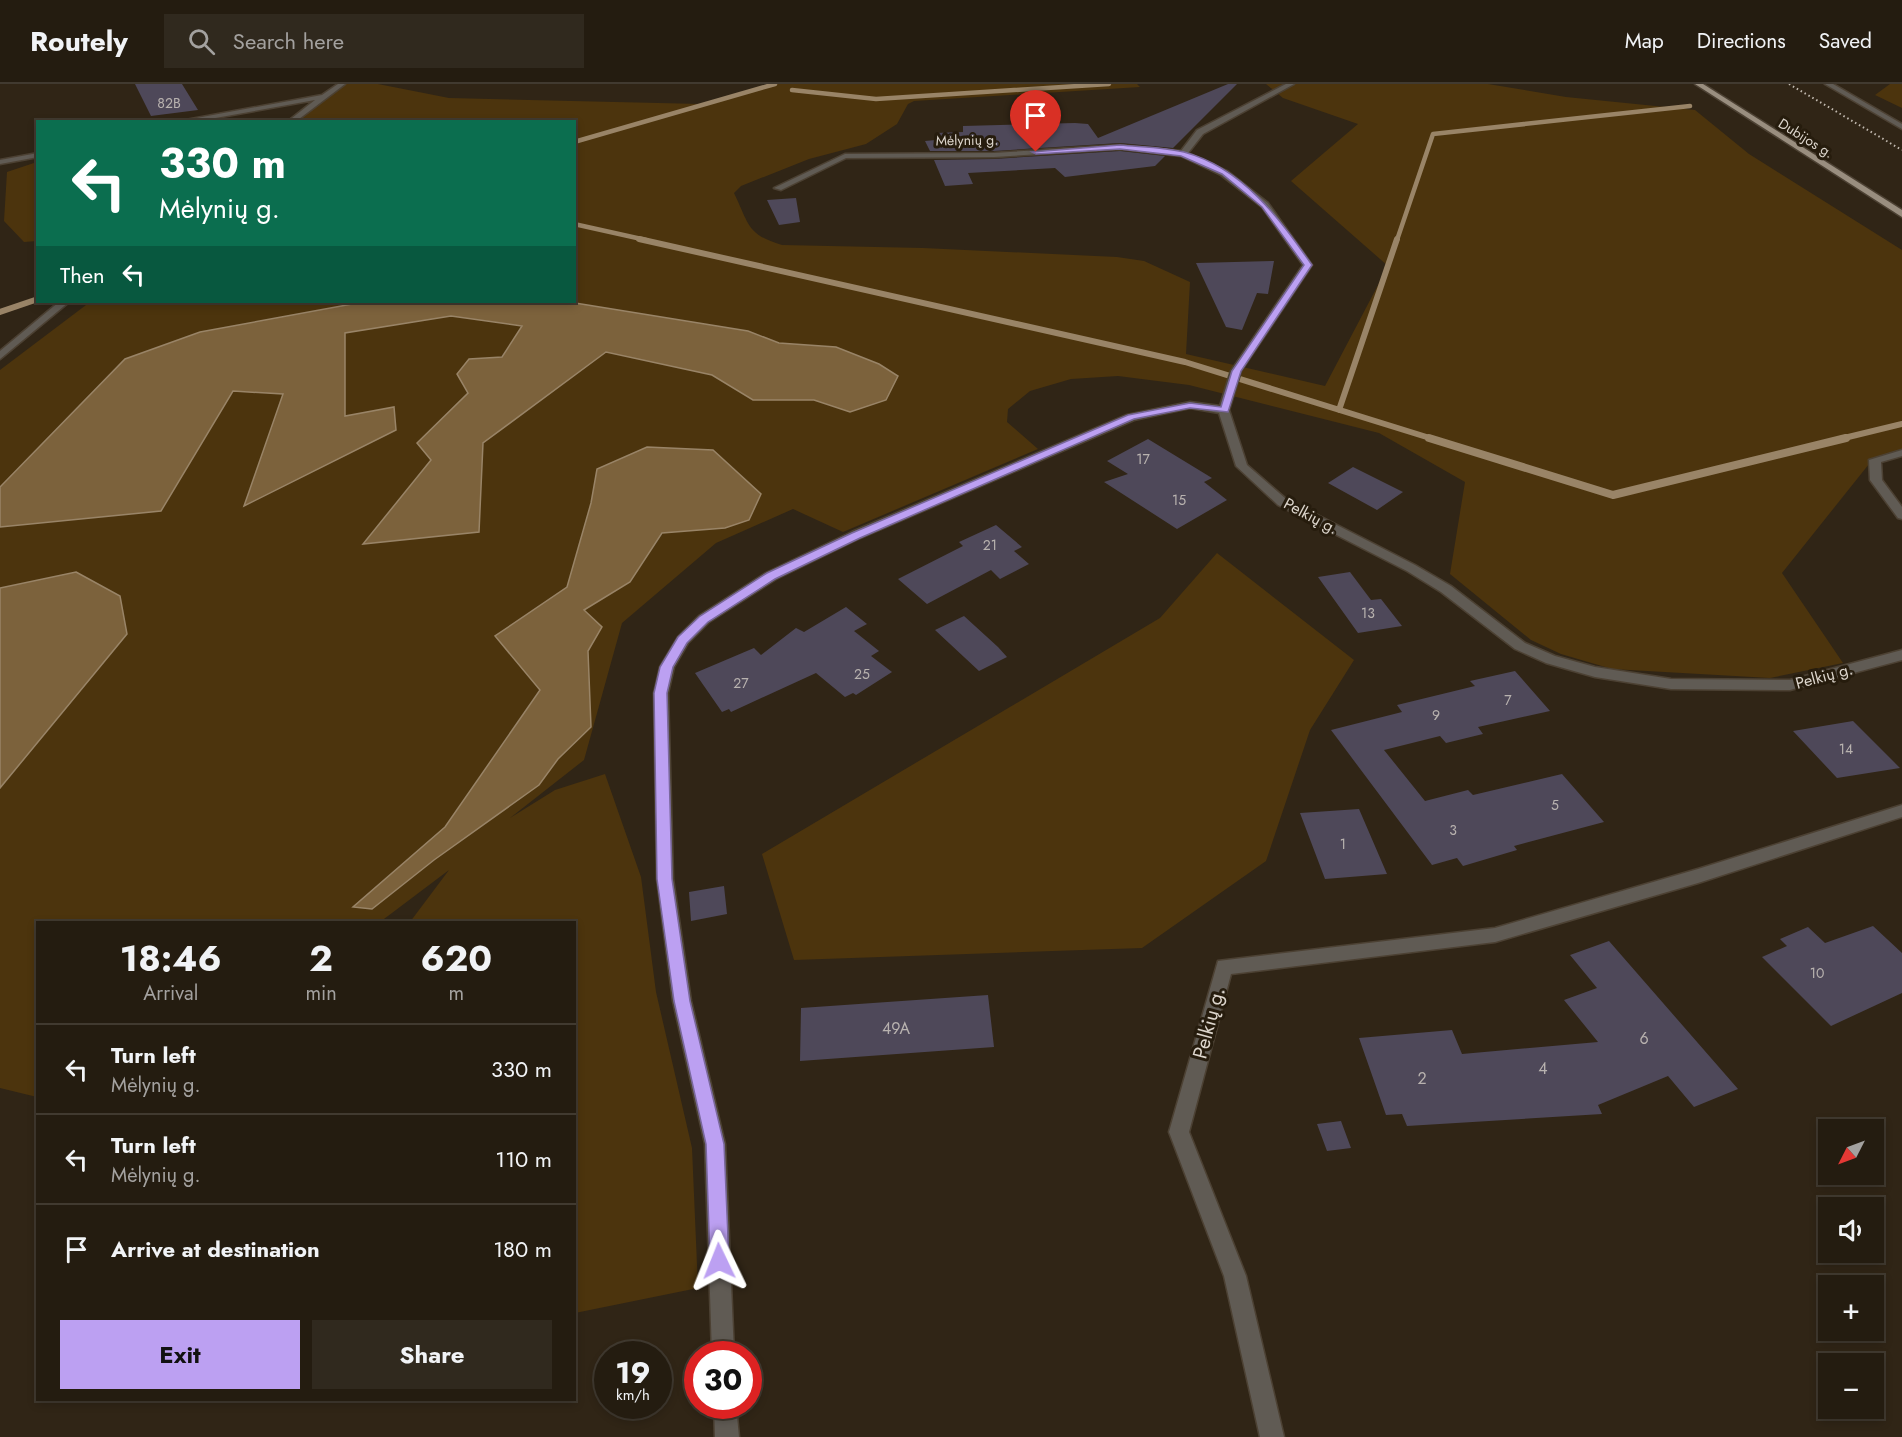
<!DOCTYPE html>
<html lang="en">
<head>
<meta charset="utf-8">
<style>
	body { margin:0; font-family:Jost,sans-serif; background:#30291e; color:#f1f3f6; height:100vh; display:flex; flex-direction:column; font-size:22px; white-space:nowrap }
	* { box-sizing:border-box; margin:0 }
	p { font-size:20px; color:#a3a19f }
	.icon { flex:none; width:33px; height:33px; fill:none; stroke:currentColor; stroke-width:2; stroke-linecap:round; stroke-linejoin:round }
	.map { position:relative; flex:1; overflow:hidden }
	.drawer { position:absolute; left:36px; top:837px; width:540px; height:480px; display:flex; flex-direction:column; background:#241c10; border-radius:0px; box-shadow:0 3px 9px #0003,0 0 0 2px #413a30 }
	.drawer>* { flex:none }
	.top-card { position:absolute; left:36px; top:36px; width:540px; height:183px; border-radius:0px; box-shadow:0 3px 9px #0003,0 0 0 2px #413a30; background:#0b6e4f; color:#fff; overflow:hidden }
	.needle { width:39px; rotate:228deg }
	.buttons { position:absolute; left:1818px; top:1035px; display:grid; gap:12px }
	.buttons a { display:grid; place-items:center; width:66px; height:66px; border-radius:0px; background:#241c10; box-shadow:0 3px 9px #0003,0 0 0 2px #413a30; font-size:30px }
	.speed { position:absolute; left:594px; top:1257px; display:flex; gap:12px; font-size:30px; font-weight:700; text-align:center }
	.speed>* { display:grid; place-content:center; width:78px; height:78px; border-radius:50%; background:#241c10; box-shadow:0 3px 9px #0003,0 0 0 2px #413a30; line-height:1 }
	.speed small { font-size:15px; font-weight:400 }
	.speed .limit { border:9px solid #d22; background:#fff; color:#111 }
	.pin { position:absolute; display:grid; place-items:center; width:51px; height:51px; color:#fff; margin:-62px -26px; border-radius:50% 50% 50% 0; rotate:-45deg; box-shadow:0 0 6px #0007 }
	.pin .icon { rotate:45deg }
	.me { position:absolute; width:66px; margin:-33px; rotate:358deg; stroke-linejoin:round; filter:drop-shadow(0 0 4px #0008) }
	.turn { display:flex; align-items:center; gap:21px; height:126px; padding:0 24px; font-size:27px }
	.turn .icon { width:78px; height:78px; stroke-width:2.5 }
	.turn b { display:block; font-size:42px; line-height:51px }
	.then { display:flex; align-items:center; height:57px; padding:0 24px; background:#0003; gap:12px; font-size:22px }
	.eta { display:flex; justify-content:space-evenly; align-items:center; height:102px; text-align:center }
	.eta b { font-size:36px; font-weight:700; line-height:42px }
	.action { display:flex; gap:12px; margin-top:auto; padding:12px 24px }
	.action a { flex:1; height:69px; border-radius:0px; background:#bca0f2; color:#111; font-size:24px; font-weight:700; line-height:69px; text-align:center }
	.action a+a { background:#30291e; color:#f1f3f6 }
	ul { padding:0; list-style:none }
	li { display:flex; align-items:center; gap:18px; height:90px; padding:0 24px; border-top:2px solid #413a30 }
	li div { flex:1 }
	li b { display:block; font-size:22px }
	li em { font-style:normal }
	header { display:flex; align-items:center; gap:36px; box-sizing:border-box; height:84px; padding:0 30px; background:#241c10; border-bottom:2px solid #413a30 }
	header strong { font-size:28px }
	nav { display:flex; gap:33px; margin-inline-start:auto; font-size:21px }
	.search { width:420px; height:54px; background:#30291e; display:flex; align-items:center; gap:15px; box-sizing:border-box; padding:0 21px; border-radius:0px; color:#a3a19f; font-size:22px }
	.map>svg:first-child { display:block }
	.green { fill:#4c340d; fill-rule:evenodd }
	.water { fill:#7c623c; stroke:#998467; stroke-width:1.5 }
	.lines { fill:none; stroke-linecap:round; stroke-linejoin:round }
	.stream-far2 { stroke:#998467; stroke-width:4.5 }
	.stream-far1 { stroke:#998467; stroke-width:6 }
	.stream { stroke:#998467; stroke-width:8 }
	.building { fill:#4e4859 }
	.minor-casing { stroke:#4c4133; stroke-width:3 }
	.major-casing { stroke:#4c4133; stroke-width:3 }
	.minor { fill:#605b54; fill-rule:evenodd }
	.major { fill:#998e7f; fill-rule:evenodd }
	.rail { stroke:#c2bab0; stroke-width:2; stroke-dasharray:1.5 3; stroke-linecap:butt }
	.route { fill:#bca0f2; stroke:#7a689d; stroke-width:1.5 }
	.labels { text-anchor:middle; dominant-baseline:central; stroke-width:6; stroke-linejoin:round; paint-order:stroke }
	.number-label { font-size:14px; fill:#b8b2af }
	.far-street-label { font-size:14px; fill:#dcd5cc; stroke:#261c0d }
	.street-label { font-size:16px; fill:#dcd5cc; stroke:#261c0d }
	.near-number-label { font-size:16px; fill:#b8b2af }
	.near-street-label { font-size:20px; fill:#dcd5cc; stroke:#261c0d }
</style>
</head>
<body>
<header>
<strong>Routely</strong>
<div class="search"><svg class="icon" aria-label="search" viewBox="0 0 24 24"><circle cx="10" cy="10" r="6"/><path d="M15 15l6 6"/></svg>Search here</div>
<nav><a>Map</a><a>Directions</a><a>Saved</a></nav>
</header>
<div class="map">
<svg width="1902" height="1353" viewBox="0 0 1902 1353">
	<rect width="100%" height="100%" fill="#302516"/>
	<path class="green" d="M342 0H378L449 14 701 20 772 0H1137L1140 3 914 17 908 20 897 40 866 60 809 75 741 102 734 109C749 140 747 151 782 161L923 164 1117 173 1144 177 1190 198 1186 270 1325 302 1388 182 1291 97 1358 40 1283 14 1266 0H1488L1566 13 1695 26 1749 70 1902 166V368L1873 375 1782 489 1843 579 1770 594 1612 585 1561 570 1531 556 1450 490 1465 398 1379 349 1189 301 1118 292 1071 295 1030 307 1008 325 1007 338 1038 365 843 448 793 425 716 459 622 539 584 676 510 734 555 706 605 690 641 793 656 908 692 1064 698 1204 575 1229 574 838H410L449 786 380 838H38L37 1013 0 1004V704L127 550 76 488 0 504V443L161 427 233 307 284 310 244 421 345 332V249L451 232 523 242 501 273 470 275 468 309 417 359 431 376 364 460 479 448 483 359 606 267 712 291 753 316H814L850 328 836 263 779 259 748 247 569 218H574V38L292 37ZM597 385 725 444 663 449 630 498 584 526 602 543 588 567 590 643 558 675 539 701 434 776 372 825 354 822 445 743 540 605 496 552 567 503 591 419Z
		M1890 0H1902V24L1875 11Z
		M37 78V157L24 158 4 137 7 88Z
		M90 218H363L200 248 125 275 0 403V286Z
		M1217 469 1354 576 1310 646 1266 777 1142 864 794 876 762 770 1160 534Z"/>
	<path class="water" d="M363 218H569L748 247 779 259 836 263 879 280 898 292 886 316 850 328 814 316H753L712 291 606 268 483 359 479 448 363 460 431 376 417 359 468 309 457 290 469 275 502 273 522 242 451 232 345 249V332L394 323 396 346 244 422 283 310 233 307 161 427 0 443V403L125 275 200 248Z
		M647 363 713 366 761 410 749 436 725 444 662 449 630 498 584 526 602 543 588 567 591 643 558 675 539 701 434 776 372 825 353 823 445 743 540 606 495 552 567 503 591 419 597 385Z
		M76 488 120 512 127 550 0 704V504Z"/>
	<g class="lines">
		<path class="stream-far2" d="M792 6 876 15 1109 0
			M574 58 775 0
			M574 140 646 156
			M1397 156 1433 50 1690 22"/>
		<path class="stream-far1" d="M639 155 1185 278 1433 355
			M0 228 38 215
			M1339 326 1397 155
			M1840 355 1902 340"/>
		<path class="stream" d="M1429 354 1613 411 1846 354"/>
	</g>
	<path class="building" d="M135 0H182L198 26 151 32Z
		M1228 0H1237L1173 64 1120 59 994 67H930L925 57 936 56 935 49 963 48V42L1075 39 1088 40 1098 54Z
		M1120 67 1165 72 1155 82 1065 93 1055 84 968 89 973 100 945 102 934 76 994 75Z
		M796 114 800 138 779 141 767 116Z
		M1274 177 1268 210 1257 209 1242 246 1226 243 1196 179Z
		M1148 355 1212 394 1204 398 1227 416 1177 445 1104 398 1128 390 1107 377Z
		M1353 383 1403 408 1377 426 1328 399Z
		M996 441 1022 463 1014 467 1029 480 1000 495 991 486 927 520 898 495 963 462 959 458Z
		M1350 488 1371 516 1381 515 1402 542 1358 549 1318 493Z
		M846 523 867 540 854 547 879 567 871 572 892 588 856 611 853 609 845 613 816 589 731 628 729 625 722 628 695 589 754 564 761 571 796 544 804 548Z
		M964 532 998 563 1007 573 979 587 935 546Z
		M1515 587 1550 627 1478 643 1483 650 1446 659 1440 652 1384 666 1425 717 1468 706 1473 711 1562 690 1604 738 1514 762 1517 766 1463 782 1457 774 1432 781 1331 646 1402 628 1397 621 1475 602 1470 597Z
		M1853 637 1900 684 1837 694 1793 647Z
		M1359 725 1387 790 1325 795 1300 729Z
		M724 802 727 830 691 837 689 808Z
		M1873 842 1902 869V909L1831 942 1762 873 1787 862 1780 855 1808 843 1825 859Z
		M1609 857 1738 1005 1694 1023 1668 992 1598 1021 1602 1030 1407 1042 1402 1030 1386 1031 1359 954 1452 946 1462 970 1598 958 1564 916 1597 904 1570 871Z
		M988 911 994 963 800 977 801 924Z
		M1341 1037 1351 1064 1327 1067 1317 1040Z"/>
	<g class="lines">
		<defs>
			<path id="minor" d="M338 0H345L295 38H287L315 16 193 38H175L322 11Z
				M1286 0H1294L1203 50 1188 69 1227 87 1268 119 1312 181 1241 287 1229 326 1247 381 1286 415 1415 481 1451 502 1525 559 1555 572 1595 583 1671 595 1790 596 1902 566V576L1790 606 1671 605 1595 593 1546 579 1515 565 1441 508 1407 487 1278 421 1236 382 1219 329 1190 324 1134 336 860 454 776 495 709 538 688 559 674 583 668 609 673 795 691 917 725 1060 734 1270H712L705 1060 673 917 657 795 654 609 660 583 678 553 699 532 766 489 852 448 1127 331 1190 318 1220 322 1231 287 1303 181 1262 123 1221 91 1181 72 1120 65 994 73 846 74 781 106 774 104 845 70 994 69 1120 61 1181 67 1197 46Z
				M1825 0H1833L1902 40V45Z
				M38 69V73L0 80V76Z
				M59 218H69L0 275V267Z
				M1902 366V372L1881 378 1882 396 1902 423V435L1898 434 1870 396 1869 376Z
				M1902 721V733L1698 799 1495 858 1231 890 1189 1048 1246 1192 1284 1353H1260L1224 1192 1169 1048 1218 877 1495 844 1698 785Z
				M714 1322H736L739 1353H715Z"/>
			<path id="major" d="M1695 0H1703L1902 126V133Z"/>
		</defs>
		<use href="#minor" class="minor-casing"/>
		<use href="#major" class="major-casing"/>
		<use href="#minor" class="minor"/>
		<use href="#major" class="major"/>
		<path class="rail" d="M1789 0 1902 66"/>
	</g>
	<path class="route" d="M1120 61C1141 63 1164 63 1184 68 1243 84 1279 134 1312 181L1241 287 1228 328 1190 324 1134 335 860 454 775 495 708 538 687 559 673 583 667 609 672 795 690 917 724 1060 729 1177 726 1184 719 1187 713 1184 710 1177 706 1060 674 917 657 795 654 609 660 583 678 553 700 532 767 489 852 449 1128 331 1190 319 1221 323 1232 287 1304 181 1262 123 1222 90 1181 72 1120 65 1036 70 1032 68Z"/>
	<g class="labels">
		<g class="number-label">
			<text x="169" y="19">82B</text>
			<text x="1143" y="375">17</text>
			<text x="1179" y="416">15</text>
			<text x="990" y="461">21</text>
			<text x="1368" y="529">13</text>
			<text x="862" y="590">25</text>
			<text x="741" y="599">27</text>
			<text x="1508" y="616">7</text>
			<text x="1436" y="631">9</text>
			<text x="1846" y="665">14</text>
			<text x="1555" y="721">5</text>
			<text x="1453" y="746">3</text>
			<text x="1343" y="760">1</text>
			<text x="1817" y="889">10</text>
		</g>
		<g class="far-street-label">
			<text transform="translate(1806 54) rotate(32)">Dubijos g.</text>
			<text transform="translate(967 56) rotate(-1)">Mėlynių g.</text>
		</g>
		<g class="street-label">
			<text transform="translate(1311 432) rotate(28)">Pelkių g.</text>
			<text transform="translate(1824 592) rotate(-15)">Pelkių g.</text>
		</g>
		<g class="near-number-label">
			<text x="896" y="944">49A</text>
			<text x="1644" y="954">6</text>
			<text x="1543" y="984">4</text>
			<text x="1422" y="994">2</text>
		</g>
		<g class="near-street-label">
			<text transform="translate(1209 939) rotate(-75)">Pelkių g.</text>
		</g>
	</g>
</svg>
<div class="buttons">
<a><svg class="needle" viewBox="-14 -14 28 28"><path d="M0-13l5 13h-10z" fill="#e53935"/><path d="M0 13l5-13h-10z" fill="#a3a19f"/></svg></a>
<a><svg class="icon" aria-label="sound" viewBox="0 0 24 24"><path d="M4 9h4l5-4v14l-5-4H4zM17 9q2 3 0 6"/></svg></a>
<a>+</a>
<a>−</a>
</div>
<div class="speed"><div>19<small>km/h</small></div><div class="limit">30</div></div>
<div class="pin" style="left:1036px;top:68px;background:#d93025"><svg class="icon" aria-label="arrive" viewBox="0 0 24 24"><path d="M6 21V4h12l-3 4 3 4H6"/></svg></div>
<svg class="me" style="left:719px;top:1177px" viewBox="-20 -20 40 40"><path d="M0-17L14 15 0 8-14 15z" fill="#bca0f2" stroke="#fff" stroke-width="4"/></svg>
<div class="top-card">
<div class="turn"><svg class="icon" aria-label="left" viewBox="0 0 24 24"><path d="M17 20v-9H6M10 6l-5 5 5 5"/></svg><div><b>330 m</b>Mėlynių g.</div></div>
<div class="then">Then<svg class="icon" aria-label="left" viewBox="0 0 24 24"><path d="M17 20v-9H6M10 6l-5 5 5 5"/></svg></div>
</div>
<section class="drawer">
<div class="eta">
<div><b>18:46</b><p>Arrival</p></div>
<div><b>2</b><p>min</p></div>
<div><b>620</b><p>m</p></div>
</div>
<ul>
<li><svg class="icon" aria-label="left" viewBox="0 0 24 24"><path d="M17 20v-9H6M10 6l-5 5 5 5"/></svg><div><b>Turn left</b><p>Mėlynių g.</p></div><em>330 m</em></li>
<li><svg class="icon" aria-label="left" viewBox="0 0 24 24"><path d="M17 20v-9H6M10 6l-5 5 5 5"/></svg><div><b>Turn left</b><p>Mėlynių g.</p></div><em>110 m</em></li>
<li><svg class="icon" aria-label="arrive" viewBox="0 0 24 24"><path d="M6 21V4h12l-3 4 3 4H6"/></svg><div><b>Arrive at destination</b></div><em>180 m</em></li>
</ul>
<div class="action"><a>Exit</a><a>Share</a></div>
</section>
</div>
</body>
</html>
